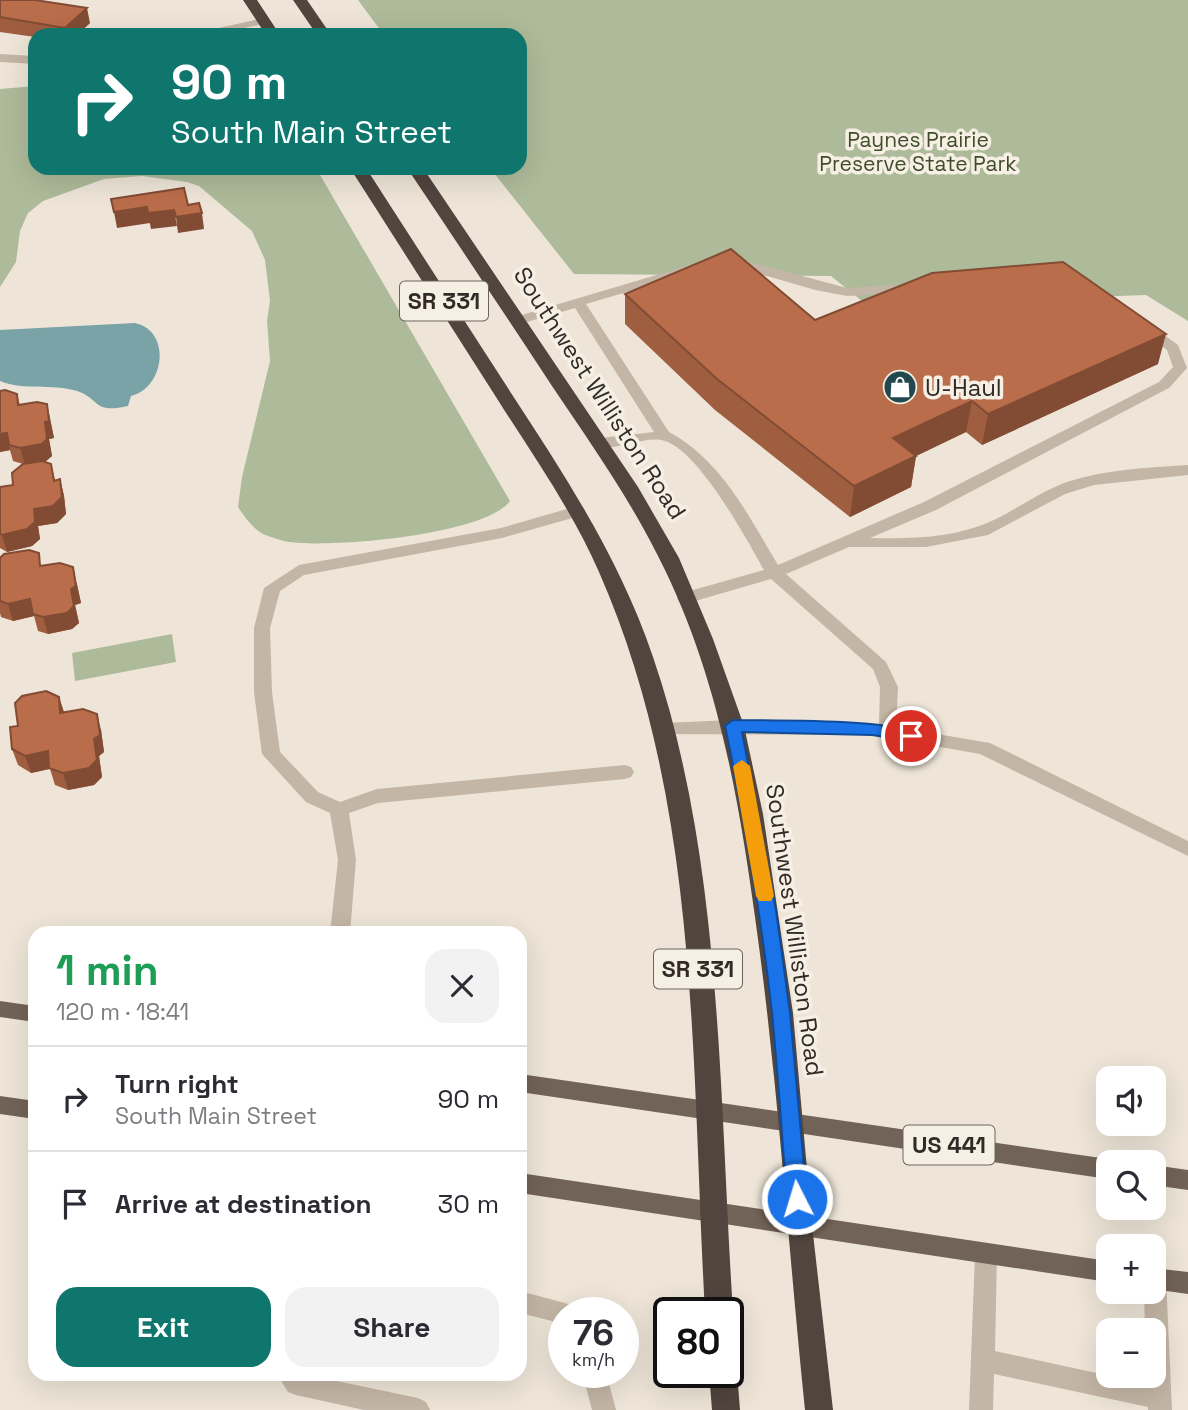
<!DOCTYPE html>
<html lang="en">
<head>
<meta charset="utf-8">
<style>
	body { margin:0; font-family:"Space Grotesk",sans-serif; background:#f2f2f3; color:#2b2b33; height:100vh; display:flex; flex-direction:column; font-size:26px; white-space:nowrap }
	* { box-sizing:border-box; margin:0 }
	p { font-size:23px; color:#7c7c81 }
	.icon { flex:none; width:38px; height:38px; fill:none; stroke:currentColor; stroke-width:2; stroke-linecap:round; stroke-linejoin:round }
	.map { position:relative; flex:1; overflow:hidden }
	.panel { position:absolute; left:28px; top:926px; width:499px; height:455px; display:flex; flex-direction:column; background:#fff; border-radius:21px; box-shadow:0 7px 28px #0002 }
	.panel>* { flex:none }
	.banner { position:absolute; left:28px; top:28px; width:499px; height:147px; border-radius:21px; box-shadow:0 7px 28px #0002; background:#0f766e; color:#fff; overflow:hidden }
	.buttons { position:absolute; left:1096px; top:1066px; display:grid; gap:14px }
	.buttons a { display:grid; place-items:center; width:70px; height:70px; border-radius:14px; background:#fff; box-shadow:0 7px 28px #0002; font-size:35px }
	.speed { position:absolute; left:548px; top:1297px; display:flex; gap:14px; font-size:35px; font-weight:700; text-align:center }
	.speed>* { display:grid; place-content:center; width:91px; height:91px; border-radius:50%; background:#fff; box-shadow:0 7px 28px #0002; line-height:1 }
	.speed small { font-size:18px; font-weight:400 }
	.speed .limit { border:4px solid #111; border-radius:10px; background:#fff; color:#111 }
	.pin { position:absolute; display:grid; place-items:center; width:60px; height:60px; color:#fff; margin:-30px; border:4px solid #fff; border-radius:50%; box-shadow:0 2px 7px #0007 }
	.me { position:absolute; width:77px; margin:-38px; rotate:355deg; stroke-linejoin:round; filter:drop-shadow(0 0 5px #0008) }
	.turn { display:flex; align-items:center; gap:24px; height:147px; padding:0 28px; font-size:32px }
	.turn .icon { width:91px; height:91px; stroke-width:2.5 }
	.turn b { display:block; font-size:49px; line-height:60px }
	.round { display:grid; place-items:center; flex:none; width:74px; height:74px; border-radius:21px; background:#f2f2f3 }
	.summary { display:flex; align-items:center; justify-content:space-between; height:119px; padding:0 28px }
	h1 { font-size:42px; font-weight:700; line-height:52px; color:#1e9e55 }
	.cta { display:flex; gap:14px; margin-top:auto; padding:14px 28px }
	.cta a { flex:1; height:80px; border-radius:21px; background:#0f766e; color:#fff; font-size:28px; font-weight:700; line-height:80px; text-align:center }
	.cta a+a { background:#f2f2f3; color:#2b2b33 }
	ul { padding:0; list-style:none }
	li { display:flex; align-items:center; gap:21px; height:105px; padding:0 28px; border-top:2px solid #e1e1e2 }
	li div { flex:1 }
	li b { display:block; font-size:26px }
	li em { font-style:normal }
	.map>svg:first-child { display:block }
	.green { fill:#aebb9a }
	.water { fill:#7aa3a8 }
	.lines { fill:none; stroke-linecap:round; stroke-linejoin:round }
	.minor { fill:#c4b6a6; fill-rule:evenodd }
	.major { fill:#726358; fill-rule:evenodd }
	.highway { fill:#51453e; fill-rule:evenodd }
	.wall { fill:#a05e40 }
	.shaded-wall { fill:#824c34 }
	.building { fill:#ba6d4a; stroke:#824c34; stroke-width:2 }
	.route { fill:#1a73e8; stroke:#114b97; stroke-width:2 }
	.slow { fill:#f59e0b }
	.labels { text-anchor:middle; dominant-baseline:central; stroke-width:7; stroke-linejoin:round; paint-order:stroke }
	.far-park-label { font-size:21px; fill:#3f4d2c; stroke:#f6efe4 }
	.shield { fill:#f6efe4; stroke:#6c655f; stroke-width:2 }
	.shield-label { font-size:23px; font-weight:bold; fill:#312a26 }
	.poi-label { font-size:24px; fill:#312a26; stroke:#f6efe4; text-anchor:start }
	.street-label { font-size:24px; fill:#312a26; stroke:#f6efe4 }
</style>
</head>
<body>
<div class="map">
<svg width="1188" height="1410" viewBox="0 0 1188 1410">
	<rect width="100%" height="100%" fill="#eee5d8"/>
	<path class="green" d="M358 0H1188V321L1146 295 867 305 831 276 574 274 490 168H520V35H384Z
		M35 86V168H316L510 501C485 535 332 548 289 542 281 541 271 537 263 534 253 529 244 516 238 507L242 477 270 361 267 321 270 301 265 260 252 231 239 220 199 186 187 182 142 176 104 179 43 201 28 213 20 231 16 262 0 287V89Z
		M172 634 176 662 75 681 72 653Z"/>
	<path class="water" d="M135 323C172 331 165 388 131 396L128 406C92 414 101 399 77 391 51 383 25 391 0 381V330Z"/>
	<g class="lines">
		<path class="minor" d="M264 18 270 21 268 23 210 35H187Z
			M0 54 35 56V64L0 62Z
			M727 256 847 288 915 284 922 288 915 292 847 296 815 290 722 263V257Z
			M690 265 697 269 695 272 586 304 669 432C722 461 748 515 778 565L924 502 1159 382 1173 367 1167 350 1142 332V326H1152L1178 345 1187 368 1169 388 936 510 870 538C913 539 957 538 996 519 1020 507 1042 491 1067 482 1106 469 1147 468 1188 465V475L1094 485 1065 494 988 535 926 547H849L786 574 886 662 898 687 896 727 990 743 1188 841V856L980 754 872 735 657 734 654 729 657 724 663 723 733 720 879 724 880 687 873 669 771 579 685 604 679 602 677 598 679 594 764 570C747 540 696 445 661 440 640 437 617 452 596 446L593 443 601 438 654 432 575 308 520 324 513 320 515 317Z
			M577 506 583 507 585 511 583 515 502 538 304 575 280 591 270 628 272 692 280 752 318 792 340 802 377 789 625 765 631 767 634 772 631 777 625 779 378 803 349 813 356 860 350 933H330L338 860 330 813 306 802 262 754 254 692V628L264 588 299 565 501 528Z
			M986 1244 994 1247 997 1254 995 1351 1147 1384V1376H1153V1330H1145L1144 1292H1153V1268L1163 1271 1166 1278 1172 1410H1148V1407L994 1374 993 1410H969L975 1254 978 1247Z
			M520 1291 572 1305 575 1312H564V1324L520 1313Z
			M582 1372H606L616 1410H592Z
			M277 1374H303L418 1398 426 1402 430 1410H364L296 1395 288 1392Z"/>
		<path class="major" d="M0 1001 35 1006V1022L0 1017Z
			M520 1074 1108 1159 1115 1162H1108V1179L520 1092Z
			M0 1096 35 1101V1119L0 1114Z
			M1153 1165 1188 1170V1190L1153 1185Z
			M520 1173 1108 1261V1282L520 1193Z
			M1153 1268 1188 1272V1294L1153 1289Z"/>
		<path class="highway" d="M243 0H257L280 35H266Z
			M293 0H307L331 35H317Z
			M350 168H366C415 244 464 320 513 396 568 480 621 562 653 657 723 861 719 1099 733 1312L728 1321V1312H705C691 1064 701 804 599 572 572 510 532 454 496 397 447 321 399 244 350 168Z
			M407 168H423L638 487 679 558 713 639 744 726 763 814 793 1013 812 1225 833 1410H805C788 1246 778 1080 755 917 738 793 716 669 658 556 628 496 589 441 552 386 504 313 456 241 407 168Z
			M728 1360 733 1362 737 1372 740 1410H712L709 1372H728Z"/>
	</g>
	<path class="wall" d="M0 0 90 23 77 35H35V37L0 32Z
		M625 294 815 320 1158 364 982 445 966 432 916 456 911 487 850 517 715 410 625 324Z
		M17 394 20 405 47 404 54 438 49 439 52 456 46 461H43L51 464 55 480 60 479 64 496 66 514 57 523 38 526 40 539 32 546 7 552 0 548V487L13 485 23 464 13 461 10 450 0 452Z
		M42 566 77 584 81 603 75 605 79 623 72 629 48 634 38 631 34 616 13 621 1 617 0 613V579Z
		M59 697 64 712 101 730 104 752 99 756 102 777 94 785 68 790 55 785 50 769 31 773 18 765 12 749 18 726Z"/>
	<path class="shaded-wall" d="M87 8 90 23 77 35H67L65 28Z
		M147 207 150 223 117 228 114 212Z
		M174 210 177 226 151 229 148 213Z
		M202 213 204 229 178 233 176 217Z
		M1166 334 1158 364 982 445 988 414Z
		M972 401 966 432 916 456 911 487 850 517 854 486 893 438Z
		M47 404 54 438 49 439 52 456 46 461 25 465 20 448Z
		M7 433 10 450 0 452V434Z
		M60 479 64 496 66 514 57 523 38 526 40 539 32 546 7 552 2 535 34 509Z
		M73 567 81 603 75 605 79 623 72 629 48 634 43 617 71 589Z
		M30 599 34 616 13 621 8 604Z
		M59 697 64 713H60Z
		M97 714 101 730 104 752 99 756 102 777 94 785 68 790 63 773Z
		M48 751 53 768 31 773 25 756Z"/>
	<path class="building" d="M0 0H35L87 8 65 28 0 17Z
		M184 188 188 205 199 203 202 213 176 217 174 210 148 213 147 207 114 212 111 199Z
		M731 249 815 320 932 273 1063 262 1166 334 988 414 972 401 893 438 916 456 854 486 717 379 625 294Z
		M5 390 17 394 18 405 37 402 47 404 49 421 45 422 47 439 42 444 20 448 9 445 7 433 0 434V391Z
		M42 461 51 464 54 481 60 479 62 497 53 506 34 509 35 522 27 529 2 535 0 534V487L13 485 12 473 23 464Z
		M29 550 39 553 40 566 60 563 73 567 76 586 71 589 74 606 67 613 43 617 33 614 30 599 8 604 0 601V558L4 554Z
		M46 691 59 697 60 713 83 709 97 714 100 735 94 739 97 760 89 768 63 773 49 768 48 751 25 756 12 749 10 727 18 726 15 703 22 696Z"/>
	<path class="route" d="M733 720C761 721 907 718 919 736L911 741 872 735 742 732 776 910 790 1013 807 1199 804 1205 797 1208 790 1205 787 1199C782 1137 778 1074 772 1012 761 916 745 821 725 726Z"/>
	<path class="slow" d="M742 760 750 766 774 896 771 901H759L756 896 733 766Z"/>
	<defs>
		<symbol id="shop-disc" viewBox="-11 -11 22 22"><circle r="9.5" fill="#20484e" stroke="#f6efe4"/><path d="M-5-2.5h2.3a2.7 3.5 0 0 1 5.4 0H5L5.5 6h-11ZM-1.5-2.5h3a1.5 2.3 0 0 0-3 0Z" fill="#fff"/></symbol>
	</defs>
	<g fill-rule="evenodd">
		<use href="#shop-disc" x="881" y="368" width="38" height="38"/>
	</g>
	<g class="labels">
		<g class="far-park-label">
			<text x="918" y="139">Paynes Prairie<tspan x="918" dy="24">Preserve State Park</tspan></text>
		</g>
		<g class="shield">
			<rect x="400" y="281.5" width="88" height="39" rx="5"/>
			<rect x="654" y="949.5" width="88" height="39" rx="5"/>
			<rect x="903.5" y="1125.5" width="91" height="39" rx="5"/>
		</g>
		<g class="shield-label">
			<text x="444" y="301">SR 331</text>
			<text x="698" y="969">SR 331</text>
			<text x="949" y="1145">US 441</text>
		</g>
		<g class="poi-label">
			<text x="925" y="387">U-Haul</text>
		</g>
		<g class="street-label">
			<text transform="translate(600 393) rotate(57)">Southwest Williston Road</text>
			<text transform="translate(795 930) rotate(82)">Southwest Williston Road</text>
		</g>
	</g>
</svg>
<div class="buttons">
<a><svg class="icon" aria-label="sound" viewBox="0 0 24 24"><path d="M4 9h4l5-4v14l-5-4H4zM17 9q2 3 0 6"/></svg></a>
<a><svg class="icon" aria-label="search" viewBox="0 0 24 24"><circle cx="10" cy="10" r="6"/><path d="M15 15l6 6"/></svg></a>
<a>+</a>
<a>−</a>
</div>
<div class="speed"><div>76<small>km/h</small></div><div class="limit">80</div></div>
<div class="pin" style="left:911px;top:736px;background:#d93025"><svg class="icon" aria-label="arrive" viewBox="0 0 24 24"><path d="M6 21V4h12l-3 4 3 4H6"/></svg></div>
<svg class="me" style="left:797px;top:1199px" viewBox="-20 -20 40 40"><circle r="17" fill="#1a73e8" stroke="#fff" stroke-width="3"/><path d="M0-11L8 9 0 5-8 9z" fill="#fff"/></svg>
<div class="banner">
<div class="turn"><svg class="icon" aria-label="right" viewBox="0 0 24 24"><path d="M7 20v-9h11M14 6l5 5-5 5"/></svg><div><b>90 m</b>South Main Street</div></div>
</div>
<section class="panel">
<div class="summary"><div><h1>1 min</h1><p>120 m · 18:41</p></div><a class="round"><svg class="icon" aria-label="close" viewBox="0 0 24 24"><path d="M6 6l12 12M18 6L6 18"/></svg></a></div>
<ul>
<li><svg class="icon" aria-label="right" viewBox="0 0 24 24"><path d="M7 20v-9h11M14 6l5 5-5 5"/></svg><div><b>Turn right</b><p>South Main Street</p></div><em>90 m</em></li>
<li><svg class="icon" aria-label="arrive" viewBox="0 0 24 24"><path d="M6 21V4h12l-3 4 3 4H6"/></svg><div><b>Arrive at destination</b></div><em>30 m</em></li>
</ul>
<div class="cta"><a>Exit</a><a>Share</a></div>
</section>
</div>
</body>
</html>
